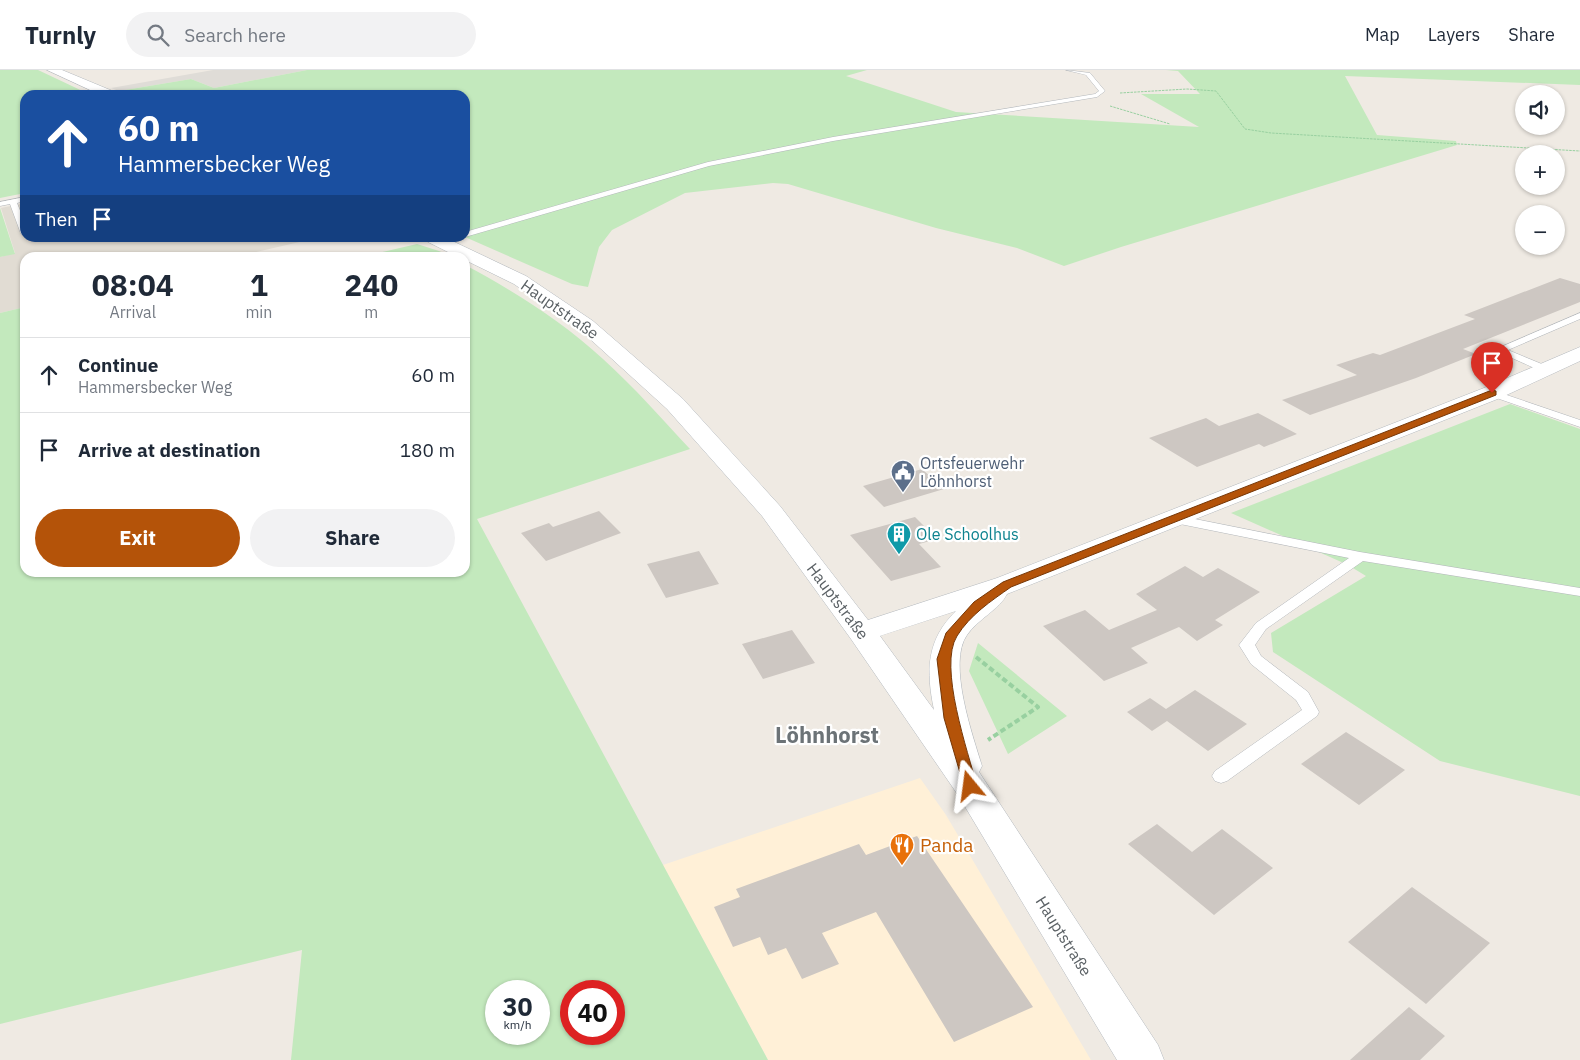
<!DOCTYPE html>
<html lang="en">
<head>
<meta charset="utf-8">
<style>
	body { margin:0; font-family:"IBM Plex Sans",sans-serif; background:#f2f2f3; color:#1f2937; height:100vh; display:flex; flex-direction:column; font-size:19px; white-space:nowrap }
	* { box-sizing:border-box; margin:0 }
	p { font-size:16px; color:#747a83 }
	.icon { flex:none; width:28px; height:28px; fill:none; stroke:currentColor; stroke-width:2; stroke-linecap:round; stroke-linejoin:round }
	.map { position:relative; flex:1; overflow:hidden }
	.details { position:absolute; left:20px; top:182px; width:450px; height:325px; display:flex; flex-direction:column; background:#fff; border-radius:15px; box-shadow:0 1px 4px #0004 }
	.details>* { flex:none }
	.hud { position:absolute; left:20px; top:20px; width:450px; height:152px; border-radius:15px; box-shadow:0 1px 4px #0004; background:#1a4fa0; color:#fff; overflow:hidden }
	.fabs { position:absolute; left:1515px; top:15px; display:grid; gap:10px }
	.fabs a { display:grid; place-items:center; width:50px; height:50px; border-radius:50%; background:#fff; box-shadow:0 1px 4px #0004; font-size:25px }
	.speed { position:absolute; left:485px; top:910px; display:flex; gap:10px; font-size:25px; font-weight:700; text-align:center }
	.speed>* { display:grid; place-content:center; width:65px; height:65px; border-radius:50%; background:#fff; box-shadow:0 1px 4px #0004; line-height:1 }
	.speed small { font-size:12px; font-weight:400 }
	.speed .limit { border:8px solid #d22; background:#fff; color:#111 }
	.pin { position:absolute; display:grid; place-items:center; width:42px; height:42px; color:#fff; margin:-51px -21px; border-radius:50% 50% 50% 0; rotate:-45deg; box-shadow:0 0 5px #0007 }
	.pin .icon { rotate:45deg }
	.me { position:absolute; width:55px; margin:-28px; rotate:344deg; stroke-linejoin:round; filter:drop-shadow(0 0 4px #0008) }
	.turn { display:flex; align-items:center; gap:18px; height:105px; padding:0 15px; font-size:22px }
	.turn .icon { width:65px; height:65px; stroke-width:2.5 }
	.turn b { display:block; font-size:35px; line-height:42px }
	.then { display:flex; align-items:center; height:48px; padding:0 15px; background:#0003; gap:10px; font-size:19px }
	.eta { display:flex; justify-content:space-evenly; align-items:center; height:85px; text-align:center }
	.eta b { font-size:30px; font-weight:700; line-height:35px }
	.primary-button { display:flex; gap:10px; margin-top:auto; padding:10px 15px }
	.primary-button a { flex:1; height:58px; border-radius:30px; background:#b45309; color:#fff; font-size:20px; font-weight:700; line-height:58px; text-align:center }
	.primary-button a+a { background:#f2f2f3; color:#1f2937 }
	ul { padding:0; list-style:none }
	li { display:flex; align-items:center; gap:15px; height:75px; padding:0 15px; border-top:1px solid #e0e1e3 }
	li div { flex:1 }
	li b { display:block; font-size:19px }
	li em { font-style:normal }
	header { display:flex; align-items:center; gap:30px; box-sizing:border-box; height:70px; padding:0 25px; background:#fff; border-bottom:1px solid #e0e1e3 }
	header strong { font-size:24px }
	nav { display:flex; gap:28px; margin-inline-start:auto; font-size:18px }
	.search { width:350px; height:45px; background:#f2f2f3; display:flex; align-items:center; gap:12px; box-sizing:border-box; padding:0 18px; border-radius:28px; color:#747a83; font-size:19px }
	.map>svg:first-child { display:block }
	.commercial { fill:#fff0d7 }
	.industrial { fill:#dfdcd7 }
	.education { fill:#e1dcd3 }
	.green { fill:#c3e9bd; fill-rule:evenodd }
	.building { fill:#cdc7c2 }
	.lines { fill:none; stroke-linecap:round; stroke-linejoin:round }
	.lane-casing { stroke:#b3b7bb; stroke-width:1 }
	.secondary-casing { stroke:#b4b9be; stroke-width:1 }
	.path-far1 { stroke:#98d0a0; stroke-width:1; stroke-dasharray:2.5 1; stroke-linecap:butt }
	.path { stroke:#98d0a0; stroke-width:4; stroke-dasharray:5.5 3; stroke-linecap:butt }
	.lane { fill:#fff; fill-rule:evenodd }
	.secondary { fill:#fff; fill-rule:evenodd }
	.route { fill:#b45309; stroke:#753606 }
	.labels { text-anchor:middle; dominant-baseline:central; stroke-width:4.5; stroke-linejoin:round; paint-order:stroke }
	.street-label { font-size:16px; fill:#5b6165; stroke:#fff }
	.service-label { font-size:16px; fill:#4e5e75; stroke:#fff; text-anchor:start }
	.culture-label { font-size:16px; fill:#0d838f; stroke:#fff; text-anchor:start }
	.near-food-label { font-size:19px; fill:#c56008; stroke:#fff; text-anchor:start }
	.near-quarter-label { font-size:22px; font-weight:bold; fill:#6c7377; stroke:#fff }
</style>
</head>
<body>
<header>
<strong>Turnly</strong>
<div class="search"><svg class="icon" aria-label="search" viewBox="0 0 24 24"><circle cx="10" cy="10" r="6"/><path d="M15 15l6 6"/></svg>Search here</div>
<nav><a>Map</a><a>Layers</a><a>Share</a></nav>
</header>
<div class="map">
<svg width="1580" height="990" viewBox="0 0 1580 990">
	<rect width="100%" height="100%" fill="#efeae3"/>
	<path class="commercial" d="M920 708 946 745 1091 990H768L663 795Z"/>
	<path class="industrial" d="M213 0H307L214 18 191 9 119 21 111 18Z"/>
	<path class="education" d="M25 133V168H317L235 187 25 188V237L0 243V187L15 183 1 138Z"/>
	<path class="green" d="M0 0H38L91 25H25V123L0 128Z
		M307 0H867L846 6 956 42 1199 57 1141 24H1200L1178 1 1166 0H1580V15L1345 6 1377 65 1456 71 1457 75 1121 177 1064 196 1017 178 936 158 788 114 773 113 685 123 612 160 599 177 588 217 572 214 465 167V25H131L119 21 191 9 214 18Z
		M0 138 15 184 0 187Z
		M417 174 439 181 452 187H361Z
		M465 195C514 221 562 251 603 289 634 317 662 349 690 379L477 449 768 990H291L302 880 0 954V243L25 237V502H465ZM496 921H539V964H496ZM571 921H614V964H571Z
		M1510 334 1580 359V726L1440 691 1273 582 1271 563 1366 506 1348 495 1231 443Z
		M978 573 1067 646 1008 684 969 601Z"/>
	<path class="building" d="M1560 208 1580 214V232L1463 279 1476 284 1416 308 1310 345 1282 330 1357 305 1336 295 1373 283 1380 285 1475 249 1464 245Z
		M1258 343 1297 364 1264 377 1259 374 1197 397 1149 368 1206 348 1219 356Z
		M922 399 944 419 884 437 863 416Z
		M599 441 621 463 546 491 521 463 549 453 553 457Z
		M915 447 937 469 919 474 941 497 891 511 850 465Z
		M699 481 719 514 666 528 647 494Z
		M1185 496 1203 507 1218 498 1260 522 1215 550 1223 555 1197 571 1179 557 1131 578 1148 593 1104 611 1043 556 1085 540 1109 560 1157 540 1136 524Z
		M792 560 815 593 763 609 742 574Z
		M1195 620 1247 654 1208 681 1167 651 1152 661 1127 642 1150 628 1166 639Z
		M1346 662 1405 700 1359 735 1301 694Z
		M1157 754 1192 782 1222 759 1273 798 1214 845 1128 774Z
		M917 766 1033 937 954 972 876 842 822 863 839 894 802 909 786 878 768 885 760 867 733 877 714 837 740 827 736 819 859 774 866 785Z
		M1412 817 1490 873 1426 934 1348 872Z
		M1409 937 1445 966 1420 990H1350Z"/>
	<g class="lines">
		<defs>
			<path id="lane" d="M1066 0 1090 3 1105 21 1097 27 833 71 709 96 465 167V162L708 92 833 67 1095 24 1099 21 1086 5Z
				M25 127V131L17 133 25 153V166L21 164 10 134 0 136V132Z
				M450 168H462L443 175 439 172Z
				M1580 243V249L1508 280 1549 297 1550 299 1549 301H1541L1494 280Z
				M1492 320 1580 350V357L1488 325 1487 323Z
				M1175 445 1360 482 1580 518V526L1363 491 1266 559 1255 575 1261 586 1308 622 1319 642 1317 646 1227 711 1221 713 1215 711 1212 706 1215 701 1302 640 1296 630 1251 594 1239 575 1256 553 1349 488 1170 452 1169 449Z"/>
			<path id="secondary" d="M47 0H62L115 22 117 25H101Z
				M426 168H446L526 206 593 251 683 329 780 436 868 550 997 508 1484 318 1580 277V291L1500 328 1007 524C1000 539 978 549 967 565 947 593 973 666 982 696L979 702 1158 975 1164 990H1117L958 725 851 569 762 446 667 339 579 259 514 214 465 190V188H460L428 172ZM956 541C926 570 926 601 934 640L880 566Z"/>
		</defs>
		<use href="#lane" class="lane-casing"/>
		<use href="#secondary" class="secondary-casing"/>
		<path class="path-far1" d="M1120 23 1187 19 1216 21 1245 59 1271 63 1580 81
			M1110 36 1170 54"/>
		<path class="path" d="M976 587 1038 637 988 670"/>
		<use href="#lane" class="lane"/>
		<use href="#secondary" class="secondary"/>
	</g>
	<path class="route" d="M1492 320 1496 321V325L1011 517C991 531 970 545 957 566 938 596 968 682 977 716L975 720 970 721 965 720 944 648 937 589 946 563 974 532 1003 512Z"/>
	<defs>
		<symbol id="civic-pin" viewBox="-11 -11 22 30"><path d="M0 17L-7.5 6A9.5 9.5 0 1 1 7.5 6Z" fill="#5c6f8a" stroke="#fff"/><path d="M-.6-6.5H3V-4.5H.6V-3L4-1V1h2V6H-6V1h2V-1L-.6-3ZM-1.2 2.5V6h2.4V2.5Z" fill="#fff"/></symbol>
		<symbol id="building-pin" viewBox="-11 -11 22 30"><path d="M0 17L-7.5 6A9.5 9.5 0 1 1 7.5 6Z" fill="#0f9aa8" stroke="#fff"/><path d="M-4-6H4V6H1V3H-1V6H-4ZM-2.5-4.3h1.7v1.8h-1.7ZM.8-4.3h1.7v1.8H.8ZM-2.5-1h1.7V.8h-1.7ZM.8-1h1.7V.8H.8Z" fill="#fff"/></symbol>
		<symbol id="restaurant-pin" viewBox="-11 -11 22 30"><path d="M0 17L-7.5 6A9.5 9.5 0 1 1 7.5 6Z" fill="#e8710a" stroke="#fff"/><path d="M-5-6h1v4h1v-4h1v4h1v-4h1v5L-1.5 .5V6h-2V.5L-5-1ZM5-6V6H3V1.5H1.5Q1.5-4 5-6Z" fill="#fff"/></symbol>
	</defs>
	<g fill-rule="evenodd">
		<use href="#civic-pin" x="889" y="388" width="28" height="38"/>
		<use href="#building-pin" x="885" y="450" width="28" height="38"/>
		<use href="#restaurant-pin" x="888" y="761" width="28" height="38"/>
	</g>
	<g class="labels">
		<g class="street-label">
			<text transform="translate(560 239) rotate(35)">Hauptstraße</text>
			<text transform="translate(838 531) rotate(53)">Hauptstraße</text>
			<text transform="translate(1064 866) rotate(58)">Hauptstraße</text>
		</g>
		<g class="service-label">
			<text x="920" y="393">Ortsfeuerwehr<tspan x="920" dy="18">Löhnhorst</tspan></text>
		</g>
		<g class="culture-label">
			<text x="916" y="464">Ole Schoolhus</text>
		</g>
		<g class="near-food-label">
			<text x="920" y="775">Panda</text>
		</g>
		<g class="near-quarter-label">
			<text x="827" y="664">Löhnhorst</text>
		</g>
	</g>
</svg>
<div class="fabs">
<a><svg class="icon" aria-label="sound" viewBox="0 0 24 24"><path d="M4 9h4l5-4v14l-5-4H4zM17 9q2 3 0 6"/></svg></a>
<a>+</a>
<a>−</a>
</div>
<div class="speed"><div>30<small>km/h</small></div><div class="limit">40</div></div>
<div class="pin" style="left:1492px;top:323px;background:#d93025"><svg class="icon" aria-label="arrive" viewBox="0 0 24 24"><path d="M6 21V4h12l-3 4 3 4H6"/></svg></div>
<svg class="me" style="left:970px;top:716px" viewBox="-20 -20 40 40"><path d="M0-17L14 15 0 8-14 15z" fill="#b45309" stroke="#fff" stroke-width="4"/></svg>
<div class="hud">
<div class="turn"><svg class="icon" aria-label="ahead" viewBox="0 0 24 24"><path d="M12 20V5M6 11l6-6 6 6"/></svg><div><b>60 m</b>Hammersbecker Weg</div></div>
<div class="then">Then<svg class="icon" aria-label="arrive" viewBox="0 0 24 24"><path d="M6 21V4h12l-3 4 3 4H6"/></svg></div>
</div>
<section class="details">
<div class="eta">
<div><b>08:04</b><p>Arrival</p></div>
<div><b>1</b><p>min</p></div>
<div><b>240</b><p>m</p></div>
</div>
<ul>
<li><svg class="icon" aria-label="ahead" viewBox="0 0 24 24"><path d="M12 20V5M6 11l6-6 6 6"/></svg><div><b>Continue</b><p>Hammersbecker Weg</p></div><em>60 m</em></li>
<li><svg class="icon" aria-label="arrive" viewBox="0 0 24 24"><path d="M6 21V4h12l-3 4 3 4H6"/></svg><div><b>Arrive at destination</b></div><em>180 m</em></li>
</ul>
<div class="primary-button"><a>Exit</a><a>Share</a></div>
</section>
</div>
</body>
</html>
